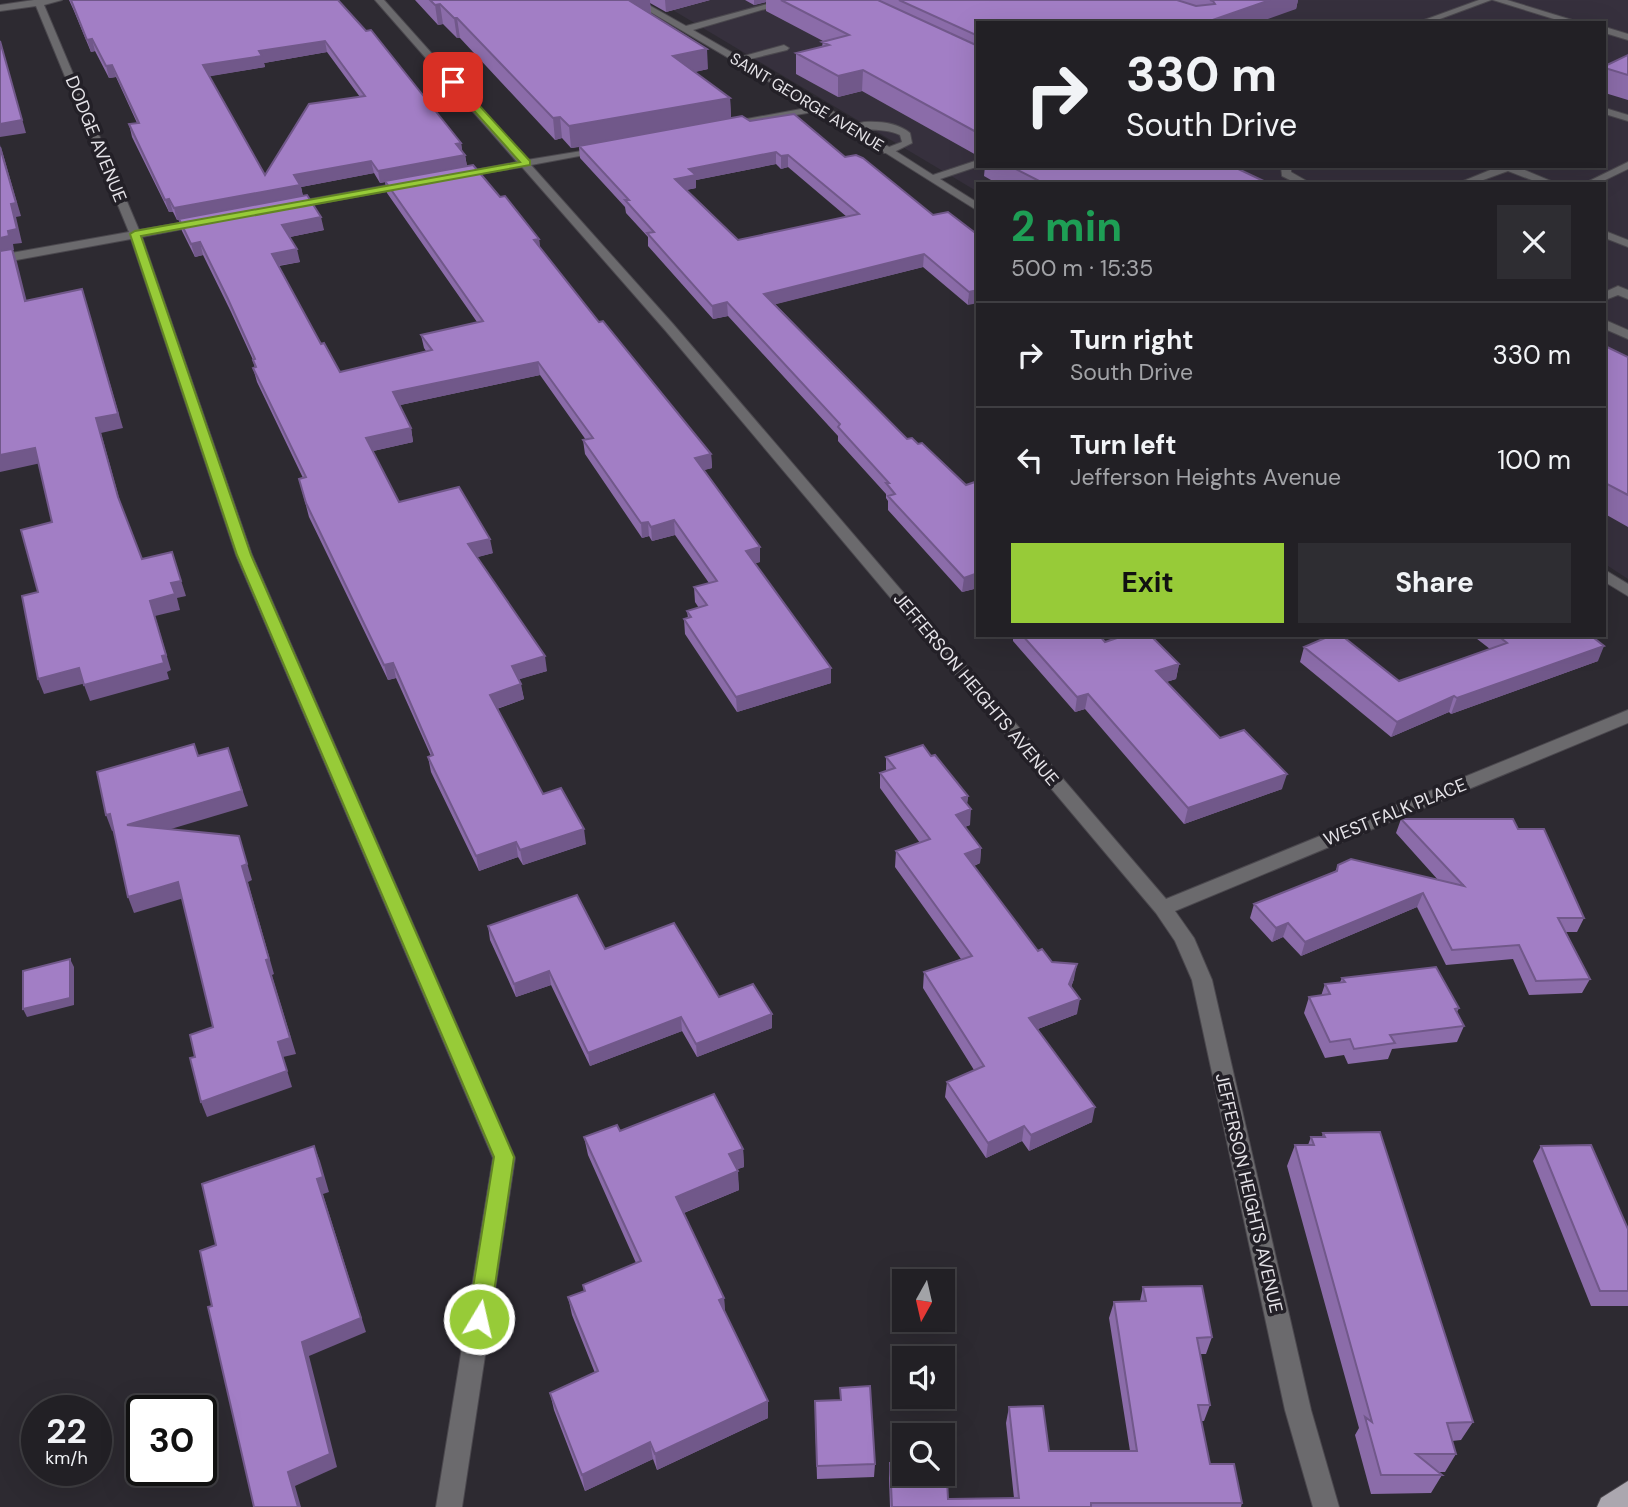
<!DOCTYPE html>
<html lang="en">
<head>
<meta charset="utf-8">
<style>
	body { margin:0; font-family:"DM Sans",sans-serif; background:#2e2d32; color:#f1f3f6; height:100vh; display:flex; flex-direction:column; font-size:26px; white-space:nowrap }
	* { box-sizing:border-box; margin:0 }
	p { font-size:23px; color:#a2a3a7 }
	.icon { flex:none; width:38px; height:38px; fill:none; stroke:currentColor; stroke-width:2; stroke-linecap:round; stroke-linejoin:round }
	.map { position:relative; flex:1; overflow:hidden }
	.sheet { position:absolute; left:976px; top:182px; width:630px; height:455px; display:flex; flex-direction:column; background:#222025; border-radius:0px; box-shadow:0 7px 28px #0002,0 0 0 2px #3f3e42 }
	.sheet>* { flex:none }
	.banner { position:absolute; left:976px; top:21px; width:630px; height:147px; border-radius:0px; box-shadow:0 7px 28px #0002,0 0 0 2px #3f3e42; background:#222025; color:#f1f3f6; overflow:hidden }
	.needle { width:46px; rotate:188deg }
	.controls { position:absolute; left:892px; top:1269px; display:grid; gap:14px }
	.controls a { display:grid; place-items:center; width:63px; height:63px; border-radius:0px; background:#222025; box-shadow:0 7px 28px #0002,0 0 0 2px #3f3e42; font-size:35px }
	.speed { position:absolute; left:21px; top:1395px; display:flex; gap:14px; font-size:35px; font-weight:700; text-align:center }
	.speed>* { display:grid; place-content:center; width:91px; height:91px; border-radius:50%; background:#222025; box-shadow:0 7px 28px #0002,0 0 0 2px #3f3e42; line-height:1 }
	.speed small { font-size:18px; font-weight:400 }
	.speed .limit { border:4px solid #111; border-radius:10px; background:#fff; color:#111 }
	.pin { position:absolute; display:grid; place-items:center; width:60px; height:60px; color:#fff; margin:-30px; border-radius:14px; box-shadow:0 4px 10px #0006 }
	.me { position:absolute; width:77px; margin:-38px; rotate:9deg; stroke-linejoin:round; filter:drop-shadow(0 0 5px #0008) }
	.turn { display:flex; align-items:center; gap:24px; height:147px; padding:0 35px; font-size:32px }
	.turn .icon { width:91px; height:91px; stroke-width:2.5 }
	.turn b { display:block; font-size:49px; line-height:60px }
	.round { display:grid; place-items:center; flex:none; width:74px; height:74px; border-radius:0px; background:#2e2d32 }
	.overview { display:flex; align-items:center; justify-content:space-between; height:119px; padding:0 35px }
	h1 { font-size:42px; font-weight:700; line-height:52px; color:#1e9e55 }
	.button { display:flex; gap:14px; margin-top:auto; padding:14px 35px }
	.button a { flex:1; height:80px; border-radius:0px; background:#97cb38; color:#111; font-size:28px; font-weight:700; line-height:80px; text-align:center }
	.button a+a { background:#2e2d32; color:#f1f3f6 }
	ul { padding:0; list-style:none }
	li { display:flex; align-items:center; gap:21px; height:105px; padding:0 35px; border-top:2px solid #3f3e42 }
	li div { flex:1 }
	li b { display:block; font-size:26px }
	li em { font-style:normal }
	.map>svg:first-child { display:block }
	.built { fill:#36303d; fill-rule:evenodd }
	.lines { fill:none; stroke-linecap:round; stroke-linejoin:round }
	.service-casing { stroke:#4b484e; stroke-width:2 }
	.minor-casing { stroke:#4b484e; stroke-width:2 }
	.primary-casing { stroke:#4b484e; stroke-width:2 }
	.service { fill:#6b6a6d; fill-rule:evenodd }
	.minor { fill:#6b6a6d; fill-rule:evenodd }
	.primary { fill:#aba7af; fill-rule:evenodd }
	.wall { fill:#8b6ca9; fill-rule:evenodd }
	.shaded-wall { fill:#71588a }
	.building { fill:#a27ec5; stroke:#71588a; stroke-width:2; fill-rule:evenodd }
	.route { fill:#97cb38; stroke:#628424; stroke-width:2 }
	.labels { text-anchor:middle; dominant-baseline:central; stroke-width:7; stroke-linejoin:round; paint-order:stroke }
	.far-street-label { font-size:16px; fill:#e6e4e9; stroke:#232027 }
	.street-label { font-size:18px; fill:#e6e4e9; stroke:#232027 }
</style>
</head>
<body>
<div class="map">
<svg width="1628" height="1507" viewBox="0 0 1628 1507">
	<rect width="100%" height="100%" fill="#2d2a31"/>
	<path class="built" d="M656 0H1628V579L1605 564V184H978V192ZM978 23H1605V166H978Z"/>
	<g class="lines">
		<defs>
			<path id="service" d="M1493 0H1507L1582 23H1567Z
				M1605 27 1628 34V40L1605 33Z
				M784 45 789 48 787 50 738 62 733 59Z
				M864 122C880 121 898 123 910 133L912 143 892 153H884V149L902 142 900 135C881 126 853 132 845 127Z
				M1628 162V169L1597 184H1583Z
				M1281 166H1291V172L1312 184H1298L1282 176Z
				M1500 166H1515L1558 184H1542L1508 171 1472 184H1456Z
				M1605 231 1628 240V247L1605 238Z
				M1618 286 1628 290V299L1618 295 1605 300V292Z
				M1605 320 1628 330V339L1605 329Z"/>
			<path id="minor" d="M34 0H62L44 5 139 230 203 219 209 222 203 225 142 237 252 555 515 1158 462 1507H436L493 1158 236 555 131 239 0 263V255L129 232 36 6 0 11V5Z
				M375 0H384L527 160 606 147V151L531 165 673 324 1166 899 1628 710V723L1175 911 1194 938 1212 980 1311 1410 1339 1507H1313L1285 1410 1192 980 1175 941 1156 913 665 330 522 167 454 178V174L517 162Z
				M630 0H640L686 26 782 0H796L693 30 825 106 933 175 978 160 979 166 940 179 978 203V211L819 111 726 127V123L730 122 812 107Z
				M1479 0H1491L1429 23H1416Z
				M1605 108 1628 115V121L1605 114Z
				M410 181 414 182V186L289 209 283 206 289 203Z
				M1605 570 1628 584V596L1605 582Z"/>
			<path id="primary" d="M1628 1481V1507H1597L1601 1498Z"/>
		</defs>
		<use href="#service" class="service-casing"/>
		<use href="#minor" class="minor-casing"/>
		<use href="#primary" class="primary-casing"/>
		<use href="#service" class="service"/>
		<use href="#minor" class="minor"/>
		<use href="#primary" class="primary"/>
	</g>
	<path class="wall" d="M69 0H338L461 143 462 152 465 155 467 166 500 197 539 239 540 248 599 322 711 454 712 468 704 470 760 547V562L755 563 831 683 737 712 685 634 684 619 688 618 687 611 699 608 695 602 694 587 709 583 675 535 652 541 649 536 642 538 585 454 583 440H586L540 375 400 405 411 428 413 442 373 451 399 502 493 553 477 557 547 671 519 679 524 699 497 709 543 794 586 844 523 865 518 857 479 871 431 772 428 757 431 756 396 678 388 680 309 517 299 479 303 478 257 382 253 368H255L253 360 231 312 203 255 195 257 182 231 179 220H177L173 212H169L132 137 129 124 137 123 116 77 109 78 95 51 91 52 74 11ZM327 52 360 97 265 175 209 76 265 67 264 63ZM374 173 380 183 385 182 387 193 477 322 421 335 424 348 426 351 340 372 321 344 279 266 300 262 290 237 324 230 303 196 301 187Z
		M415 0H710L666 12 650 3 651 14 708 69 694 72 730 98 731 118 750 121 845 157 933 215 978 235 968 305 923 267 775 304 907 439 966 485 978 481V588L962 592 888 510V501L886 498V494L838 441V436L728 316 713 319 648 246V237L626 213 625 207 580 158 579 147 571 148 562 138 555 140 460 38H457L443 24 438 25ZM776 164 781 169 788 167 847 217 738 240 686 190 696 188V180Z
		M745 0H1298L1296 9 978 23V156L862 91 838 97 796 74V53L822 47 823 41 766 11V2L754 5Z
		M1628 55V100L1605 93V66Z
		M985 166H1245L1237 169 1270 184H998L984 176Z
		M1605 346 1628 357V527L1605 514Z
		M1013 635H1099L1105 642 1179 664 1176 679 1166 682 1220 738 1282 789 1184 824 1085 709 1075 712 1013 641Z
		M1472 635H1590L1598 661 1451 714 1449 712 1391 737 1300 662 1304 647 1399 681 1490 649Z
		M931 756 968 796 967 804 970 825 965 827 981 848 980 863 974 866 1038 951 1074 979 1071 987 1077 1014 1038 1029 1092 1122 1029 1151 1022 1141 986 1158 945 1097 947 1082 974 1070 923 988 924 972 961 959 895 867 896 851 920 843 880 788V773L886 771V757Z
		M1401 819 1518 829 1584 918 1577 932H1566L1590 979 1582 993 1529 995 1513 959 1446 965 1417 907 1301 956 1283 937 1272 942 1250 918 1254 904 1335 872 1338 865 1439 881 1396 833Z
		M488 926 605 949 719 997 772 1014V1028L697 1057 682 1031 590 1066 551 985 516 997 490 940Z
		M1342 978 1459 1008 1457 1012 1464 1026 1457 1042 1392 1049 1388 1059 1348 1064 1344 1055 1325 1058 1304 1013 1309 997 1321 996 1325 984 1340 982Z
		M620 1131 743 1149 744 1167 737 1169 739 1190 684 1213 724 1298 725 1313 768 1401V1418L657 1470 653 1459 585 1491 554 1410 550 1393 595 1373 572 1315 568 1297 584 1291 583 1285 636 1263 588 1155 584 1137Z
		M1323 1133 1473 1422 1461 1440 1452 1441 1456 1454 1445 1472H1438L1442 1475 1431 1493 1371 1494 1355 1435 1359 1428 1287 1166 1295 1145H1308L1311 1137H1322Z
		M1541 1146 1628 1229V1306H1591L1533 1161Z
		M1143 1287 1212 1337 1206 1354H1200L1210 1405 1204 1421H1201L1210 1464 1242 1503 1241 1507H890L889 1478 890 1463 948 1499 1014 1498 1006 1423 1009 1407 1049 1451H1130L1109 1318 1114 1302 1140 1301Z
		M840 1388 875 1464 874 1477 817 1479 815 1415 840 1400Z"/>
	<path class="shaded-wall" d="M634 0H650L651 15 630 1Z
		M665 0H710L666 12Z
		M754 0H766V2L754 5Z
		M1270 0H1298L1296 9 1257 23H1204Z
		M440 4 443 24 438 25 435 5Z
		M454 18H457L460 38H457Z
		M92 39 95 51 91 52 87 40Z
		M0 41 26 133 0 137Z
		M325 41 327 52 264 63 265 67 206 77 203 65 259 51Z
		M707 49 708 69 674 77 673 56Z
		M112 65 116 77 109 78 106 66Z
		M863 70 862 91 838 97V76Z
		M730 98 731 119 571 148 569 126Z
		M560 117 562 138 555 140 553 118Z
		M461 143 463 155H465L467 167 380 183 378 171Z
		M0 144 21 216 16 217 22 243 13 244 14 250H13L17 262 30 314 0 253V238L8 231 11 204Z
		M776 152V164L696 180V188L676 192 675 179 689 169Z
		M788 155V167L781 169V156Z
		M371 161 374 173 301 187 303 197 177 220 174 208 294 175Z
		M169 199 173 212H169L165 200Z
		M321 217 324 230 285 238 282 225Z
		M539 239 540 252 534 240Z
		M200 242 203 255 195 257 191 244Z
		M297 249 300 262 275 266 272 254Z
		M924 254 923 267 765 307 764 294Z
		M82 289 123 428 101 433 123 512 118 497 96 418Z
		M978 290V303L968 305 969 292Z
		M727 302 728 316 713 319 712 306Z
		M538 362 540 375 396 406 393 392Z
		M411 428 413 442 369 452 366 438Z
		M35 448 41 463 0 472V455Z
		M711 454 712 468 696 472 695 458Z
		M674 520 675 535 652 541 651 527Z
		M648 522 649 536 642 538 641 523Z
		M490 539 493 553 471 559 468 544Z
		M760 547V562L747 566 746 551Z
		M172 552 186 596 177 598 180 610 155 616 171 670 167 672 169 679 90 701 84 685 150 601Z
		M978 573V588L962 592 964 578Z
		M1604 646 1598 661 1451 714 1457 698Z
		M545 656 547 671 514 681 512 666Z
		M393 663 396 678 388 680 384 665Z
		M1179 664 1176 679 1153 686 1156 671Z
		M79 668 86 683 44 694 38 679Z
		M831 668V683L737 712 736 697Z
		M521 684 524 699 493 710 490 695Z
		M1088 694 1085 709 1075 712 1077 697Z
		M1454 696 1449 712 1391 737 1397 722Z
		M228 748 248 806 134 840 127 825Z
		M1287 774 1282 789 1184 824 1188 808Z
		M968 796 966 811 971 809 970 825 955 830 956 815 962 798Z
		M110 814 116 830 112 831 106 815Z
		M584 829 586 844 523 865 520 850Z
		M239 836 252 880 248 882 274 974 272 975 296 1054 283 1057 292 1087 207 1117 201 1102 278 1042 266 960 242 866Z
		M516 842 518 857 479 871 476 856Z
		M981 848 980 863 964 870 965 854Z
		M178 882 184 898 134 913 128 897Z
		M1423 893 1417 907 1301 956 1305 942Z
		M1288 923 1283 937 1272 942 1276 928Z
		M70 959 74 967V1005L27 1017 23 1009Z
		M1077 964 1074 979 1066 1000 1069 984Z
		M549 971 551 985 516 997 514 984Z
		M1080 999 1077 1014 1027 1033 1029 1018Z
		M772 1014V1028L697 1057 696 1044Z
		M681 1017 682 1031 590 1066 588 1053Z
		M1095 1107 1092 1122 1029 1151 1031 1135Z
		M1024 1126 1022 1141 986 1158 988 1143Z
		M314 1146 320 1161 329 1192 323 1194 366 1332 309 1356 337 1467 295 1486 301 1507H298L288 1472 302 1342 317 1179Z
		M743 1149 744 1167 730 1172 729 1154Z
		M738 1171 739 1190 678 1215 676 1197Z
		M724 1298 725 1316 719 1300Z
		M768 1401V1418L657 1470 655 1454Z
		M650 1442 653 1459 585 1491 582 1475Z"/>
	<path class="building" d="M71 0H338L366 31 371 30 461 143 456 144 465 155 378 171 371 161 294 175 300 185 174 208 169 199 165 200 129 124 139 123 112 65 106 66 92 39 87 40ZM325 41 365 96 309 104 265 175 203 65 262 56 259 51Z
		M430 0H634L630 1 707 49 673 56 730 98 569 126 560 117 553 118 457 18H454L440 4 435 5Z
		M781 0H878L978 46V133L863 70 838 76 796 53 829 45 822 42 849 35Z
		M899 0H1177L1196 6 1215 4 1213 1 1210 0H1270L1204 23H978V36Z
		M0 41 22 120 0 124Z
		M1628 55V75L1605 68V66Z
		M794 114 845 157 856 155 863 158 933 215 948 212 978 235V290L969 292 924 254 764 294 907 439 912 438 918 444 922 443 966 485 978 481V573L964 578 888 496 895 494 886 483H889L838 427 840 424 727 302 712 306 647 233 654 232 625 200H629L579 146 742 116 750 121ZM776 152 781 156 788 155 859 214 738 240 675 179 696 175 689 169Z
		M0 147 16 203 11 204 17 229 8 231 9 236 0 238Z
		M473 165 500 197 505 196 539 239 534 240 599 322 603 321 711 454 695 458 760 547 746 551 831 668 736 697 684 619 691 617 687 611 707 605 694 587 717 581 674 520 651 527 648 522 641 523 583 440 593 438 538 362 393 392 411 428 366 438 399 502 459 487 490 539 468 544 545 656 512 666 521 684 490 695 543 794 561 788 584 829 520 850 516 842 476 856 428 757 433 755 393 663 384 665 306 503 299 479 306 477 253 368 256 367 253 360 255 359 228 299 200 242 191 244 179 219 307 195 321 217 282 225 297 249 272 254 321 344 324 343 340 372 432 350 421 335 483 321 385 181Z
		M1010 166H1232L1270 184H1045Z
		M12 249 25 301 82 289 118 414 96 418 118 497 142 559 172 552 181 581 171 583 175 594 150 601 166 655 162 656 164 663 84 685 79 668 38 679 22 596 38 592 21 530 52 522 35 448 0 455V251Z
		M1605 346 1628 357V495L1605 483Z
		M1022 635H1099L1105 642 1126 635H1150L1179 664 1156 671 1220 738 1244 730 1287 774 1188 808 1088 694 1077 697Z
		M1332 635H1341L1399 681 1507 643 1497 635H1590L1604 646 1457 698 1454 696 1397 722 1304 647Z
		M194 744 198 756 228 748 242 791 127 825 239 836 247 864 242 866 269 959 266 960 290 1038 278 1042 287 1071 201 1102 190 1058 195 1057 190 1035 213 1027 178 882 128 897 110 814 106 815 97 772Z
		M923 745 931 756 935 755 968 796 962 798 971 809 956 815 981 848 965 854 1038 951 1042 949 1052 962 1077 964 1069 984 1080 999 1029 1018 1095 1107 1031 1135 1024 1126 988 1143 947 1082 984 1066 924 972 972 956 896 851 930 839 880 773 895 768 886 757Z
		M1401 819H1513L1518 829H1544L1584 918H1558L1590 979 1536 981 1519 945 1452 950 1423 893 1305 942 1288 923 1276 928 1254 904 1337 871 1338 865 1351 859 1464 886Z
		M577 895 605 949 674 923 719 997 753 984 772 1014 696 1044 681 1017 588 1053 549 971 514 984 488 926Z
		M70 959V998L23 1009V971Z
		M1436 967 1459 1008 1455 1009 1464 1026 1390 1035 1395 1043 1354 1049 1350 1039 1330 1042 1309 997 1330 994 1325 984 1345 982 1342 978Z
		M714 1094 743 1149 729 1154 738 1171 676 1197 724 1298 719 1300 768 1401 655 1454 650 1442 582 1475 550 1393 598 1371 568 1297 585 1291 583 1285 641 1261 584 1137 617 1125 620 1131Z
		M1380 1132 1473 1422 1447 1423 1456 1454H1416L1442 1475H1381L1365 1417 1372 1422 1295 1145H1314L1311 1137H1325L1323 1133Z
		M1591 1145 1628 1229V1291H1600L1541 1146Z
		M314 1146 323 1177 317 1179 361 1318 302 1342 330 1454 288 1472 298 1507H254L208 1307 212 1306 200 1251 216 1245 202 1184Z
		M1202 1286 1212 1337 1197 1338 1210 1405H1198L1210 1464H1234L1242 1503H1091V1507H892L890 1463H905V1474H943V1462H946L948 1499 1019 1498 1009 1407 1043 1406 1049 1451H1137L1114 1302 1146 1301 1143 1287Z
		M870 1386 875 1464 817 1466 815 1401 841 1400 840 1388Z"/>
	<path class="route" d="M450 80H456L530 161V165L141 236 251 555 514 1157 490 1319 486 1326 479 1329 471 1326 468 1319 494 1157 237 555 130 234 135 231 520 162 450 84Z"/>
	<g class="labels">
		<g class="far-street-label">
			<text transform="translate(807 102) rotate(31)">SAINT GEORGE AVENUE</text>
		</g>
		<g class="street-label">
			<text transform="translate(96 139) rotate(68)">DODGE AVENUE</text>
			<text transform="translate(976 689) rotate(50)">JEFFERSON HEIGHTS AVENUE</text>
			<text transform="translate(1395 812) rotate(-22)">WEST FALK PLACE</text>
			<text transform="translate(1249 1193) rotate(77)">JEFFERSON HEIGHTS AVENUE</text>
		</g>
	</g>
</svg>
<div class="controls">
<a><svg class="needle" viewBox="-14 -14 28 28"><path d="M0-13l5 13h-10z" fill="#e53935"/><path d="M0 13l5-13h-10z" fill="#a2a3a7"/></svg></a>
<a><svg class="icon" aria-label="sound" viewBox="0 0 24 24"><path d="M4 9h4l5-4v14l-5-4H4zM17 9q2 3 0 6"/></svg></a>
<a><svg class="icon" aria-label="search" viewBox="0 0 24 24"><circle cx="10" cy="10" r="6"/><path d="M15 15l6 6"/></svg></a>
</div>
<div class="speed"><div>22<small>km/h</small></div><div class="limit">30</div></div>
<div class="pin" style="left:453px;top:82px;background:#d93025"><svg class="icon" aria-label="arrive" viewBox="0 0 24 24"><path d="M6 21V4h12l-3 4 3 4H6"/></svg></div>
<svg class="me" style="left:479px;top:1319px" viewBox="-20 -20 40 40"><circle r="17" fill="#97cb38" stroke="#fff" stroke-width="3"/><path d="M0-11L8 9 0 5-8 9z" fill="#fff"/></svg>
<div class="banner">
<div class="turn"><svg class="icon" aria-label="right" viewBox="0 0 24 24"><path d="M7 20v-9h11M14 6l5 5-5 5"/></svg><div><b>330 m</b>South Drive</div></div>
</div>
<section class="sheet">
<div class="overview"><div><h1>2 min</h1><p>500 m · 15:35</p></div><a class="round"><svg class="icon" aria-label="close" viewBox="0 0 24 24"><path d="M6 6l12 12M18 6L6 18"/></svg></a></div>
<ul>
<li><svg class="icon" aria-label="right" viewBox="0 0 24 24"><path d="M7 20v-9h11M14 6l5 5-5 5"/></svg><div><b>Turn right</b><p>South Drive</p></div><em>330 m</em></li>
<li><svg class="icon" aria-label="left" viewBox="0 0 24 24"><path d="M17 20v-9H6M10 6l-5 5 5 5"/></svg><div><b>Turn left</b><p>Jefferson Heights Avenue</p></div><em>100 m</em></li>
</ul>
<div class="button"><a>Exit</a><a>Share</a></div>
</section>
</div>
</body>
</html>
